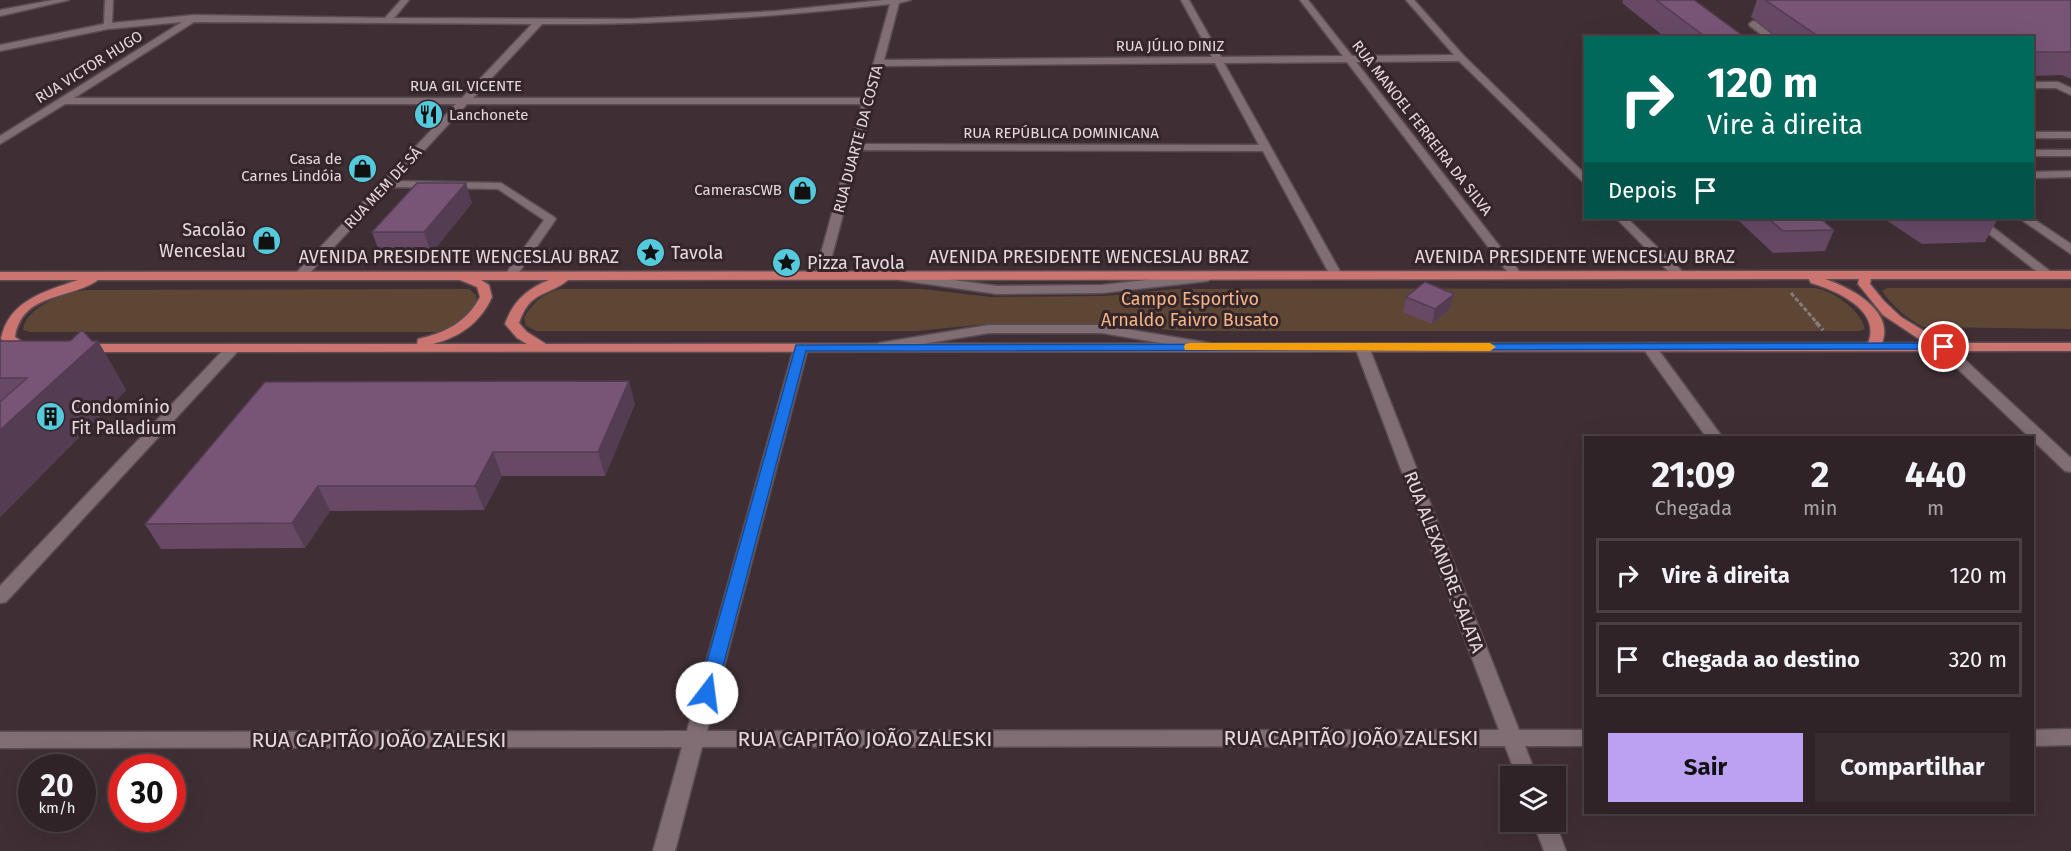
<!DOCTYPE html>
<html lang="pt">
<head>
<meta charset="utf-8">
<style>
	body { margin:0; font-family:"Fira Sans",sans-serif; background:#372b2f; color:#f1f3f6; height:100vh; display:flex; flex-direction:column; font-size:22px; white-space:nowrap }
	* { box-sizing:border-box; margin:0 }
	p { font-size:20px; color:#a7a4a7 }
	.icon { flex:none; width:33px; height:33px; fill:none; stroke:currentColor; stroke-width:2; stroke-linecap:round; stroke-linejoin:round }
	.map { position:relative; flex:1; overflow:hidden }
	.side { position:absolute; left:1584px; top:436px; width:450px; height:378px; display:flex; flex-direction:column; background:#2f2327; border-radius:0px; box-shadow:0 6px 24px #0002,0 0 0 2px #4a4044 }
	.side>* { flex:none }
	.banner { position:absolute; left:1584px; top:36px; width:450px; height:183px; border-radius:0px; box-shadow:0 6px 24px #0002,0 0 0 2px #4a4044; background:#00695c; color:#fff; overflow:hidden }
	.tools { position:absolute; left:1500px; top:766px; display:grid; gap:12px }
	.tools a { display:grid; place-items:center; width:66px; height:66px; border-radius:0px; background:#2f2327; box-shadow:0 6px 24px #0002,0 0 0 2px #4a4044; font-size:30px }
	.speed { position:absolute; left:18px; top:754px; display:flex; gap:12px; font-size:30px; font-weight:700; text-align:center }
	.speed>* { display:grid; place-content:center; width:78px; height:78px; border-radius:50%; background:#2f2327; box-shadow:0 6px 24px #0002,0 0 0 2px #4a4044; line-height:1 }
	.speed small { font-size:15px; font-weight:400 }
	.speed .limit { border:9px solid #d22; background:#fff; color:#111 }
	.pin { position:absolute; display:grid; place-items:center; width:51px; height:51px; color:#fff; margin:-26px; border:3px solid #fff; border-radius:50%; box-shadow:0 2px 6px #0007 }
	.me { position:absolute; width:66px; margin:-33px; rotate:15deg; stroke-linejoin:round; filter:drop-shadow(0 0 4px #0008) }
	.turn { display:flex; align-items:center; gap:21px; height:126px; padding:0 24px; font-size:27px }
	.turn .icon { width:78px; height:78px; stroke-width:2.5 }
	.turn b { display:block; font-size:42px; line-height:51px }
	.then { display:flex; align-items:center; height:57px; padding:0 24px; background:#0003; gap:12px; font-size:22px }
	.eta { display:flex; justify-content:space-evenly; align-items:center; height:102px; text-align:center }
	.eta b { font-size:36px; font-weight:700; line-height:42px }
	.button { display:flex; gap:12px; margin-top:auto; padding:12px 24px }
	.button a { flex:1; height:69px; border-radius:0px; background:#bca0f2; color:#111; font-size:24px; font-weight:700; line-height:69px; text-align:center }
	.button a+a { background:#372b2f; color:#f1f3f6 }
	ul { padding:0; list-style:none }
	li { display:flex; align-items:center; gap:18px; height:75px; margin:0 12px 9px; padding:0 12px; border:3px solid #4a4044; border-radius:0px }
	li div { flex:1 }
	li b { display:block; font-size:22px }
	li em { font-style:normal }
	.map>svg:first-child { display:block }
	.green { fill:#5e4635 }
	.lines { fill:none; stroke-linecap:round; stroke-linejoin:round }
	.minor-casing { stroke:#5a4d52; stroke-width:3 }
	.major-casing { stroke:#5a4d52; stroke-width:3 }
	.path-far1 { stroke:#87797d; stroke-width:3; stroke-dasharray:4.5 2; stroke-linecap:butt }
	.path { stroke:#87797d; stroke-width:4; stroke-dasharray:6 3; stroke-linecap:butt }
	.minor { fill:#806e74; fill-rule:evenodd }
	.major { fill:#cc7570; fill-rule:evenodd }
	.wall { fill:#674966 }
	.shaded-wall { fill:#543c53 }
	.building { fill:#785577; stroke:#543c53; stroke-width:1.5 }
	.route { fill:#1a73e8; stroke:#114b97; stroke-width:1.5 }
	.slow { fill:#f59e0b }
	.labels { text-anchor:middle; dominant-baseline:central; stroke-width:6; stroke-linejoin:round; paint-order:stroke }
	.far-street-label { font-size:15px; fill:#e4d9dc; stroke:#34252a }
	.far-poi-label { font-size:15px; fill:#e4d9dc; stroke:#34252a; text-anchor:end }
	.poi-label { font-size:18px; fill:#e4d9dc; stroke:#34252a; text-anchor:start }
	.street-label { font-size:18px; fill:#e4d9dc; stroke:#34252a }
	.park-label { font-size:18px; fill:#f5b485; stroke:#34252a }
	.near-street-label { font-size:21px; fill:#e4d9dc; stroke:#34252a }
</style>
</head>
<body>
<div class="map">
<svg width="2071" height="851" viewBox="0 0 2071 851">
	<rect width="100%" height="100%" fill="#3f2f34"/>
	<path class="green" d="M1815 288C1833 291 1860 309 1865 329L1860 331H1182L1106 324H987L918 331H536L526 326 524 318C534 301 542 295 560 289H922L991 297 1104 296 1177 289Z
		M1887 288H2071V329L1923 327C1908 319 1892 306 1882 291Z
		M469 289 476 295 477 303C465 319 456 326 437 332H30L23 330C25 306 68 292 87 290Z"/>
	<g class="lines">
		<defs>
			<path id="minor" d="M53 0H69L0 16V10Z
				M105 0H113L112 23 194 15 385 18 401 0H409L394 18 631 19 776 11 884 0H911L899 3 884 60 1212 57 1181 0H1189L1221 57 1343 56 1300 0H1308L1352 56 1454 55 1406 0H1414L1464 56 1586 175V185L1459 61 1356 62 1522 275 1520 278H1512L1347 62 1224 63 1342 275 1340 278H1332L1330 275 1263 151 860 150 827 275 821 279 815 275 862 104H467L396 181 501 183 554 217 556 219 515 278H507L505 275 544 220 498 189 390 187 305 278 301 279 295 275 297 272 456 104H65L0 144V136L182 22 108 29 0 51V45L104 24ZM890 4 864 98H473L542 24C659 25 774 17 890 4ZM194 22 532 24 462 98H74ZM1215 63 1259 145 862 144 882 66Z
				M1753 21 1756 22 1776 38H1766L1750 26 1749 24Z
				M2032 82H2058L2071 88V95L2056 88H2032Z
				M2032 132H2071V138H2032Z
				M2032 150H2071V156H2032Z
				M2071 171V177L2032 178V172Z
				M1616 218H1627L1683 272 1685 275 1683 278H1675Z
				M1969 218H1981L2055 275 2053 278H2045Z
				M2019 218H2032L2071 244V254Z
				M903 273 997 286 1102 285 1208 273 1214 277 1208 281 1102 293 997 294 899 280 897 277Z
				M989 325H1102L1209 343 1216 347 1209 351 1102 333H989L879 351 872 347 879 343Z
				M1362 343 1369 347 1519 730H1586V746H1525L1537 777H1517L1505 746 702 747 675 851H653L682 747 0 748V732L687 731 794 348 801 344 808 348 707 731 1499 730 1355 347Z
				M1649 343 1654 344 1723 438H1707L1642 347Z
				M1943 343 1948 344 2071 458V472L2065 471 1938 350 1936 347Z
				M233 344 240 348 238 351 6 602 0 603V586L228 345Z
				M2071 729V745L2032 746V730Z
				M1533 822H1555L1566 851H1544Z"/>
			<path id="major" d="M1866 271H2071V279H1871L1870 284 1884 301 1901 317 1944 343H2071V351L82 352 75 348 82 344H417L418 339C445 333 467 322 480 297L477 287 460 280H98C70 300 22 292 15 337L31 348 29 351H19L1 339C8 301 45 291 78 280H0V272ZM1809 279 1811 283C1835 290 1882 310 1868 343L546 344 527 332 519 323C530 290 547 297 568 280ZM1825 279H1859L1858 284 1883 315 1925 343H1882C1895 310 1849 287 1825 279ZM481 280H549C527 289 513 301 505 324L517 338 527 344H433C460 337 480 323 492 297L489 285Z"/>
		</defs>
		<use href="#minor" class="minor-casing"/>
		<use href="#major" class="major-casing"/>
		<path class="path-far1" d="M1791 293 1818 324"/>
		<path class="path" d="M1816 322 1823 330"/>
		<use href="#minor" class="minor"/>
		<use href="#major" class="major"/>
	</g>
	<path class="wall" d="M1623 0H1694L1746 38H1666L1622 3Z
		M1757 0H2071V79L2062 75 2032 76V38H1779L1751 17Z
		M472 203 431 254H380L372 232Z
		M1736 218H1820L1834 230 1825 251 1773 253Z
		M1883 218H1998L1985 242 1922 244Z
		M1454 294 1450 309 1432 324 1403 312 1406 297Z
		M0 341H98L126 390 0 517Z
		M635 404 605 476H502L484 510 330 511 305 548 161 549 145 524Z"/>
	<path class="shaded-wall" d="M466 183 472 203 431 254 424 232Z
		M1454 294 1450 309 1432 324 1435 309Z
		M98 341 126 390 0 517V430Z
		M629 381 635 404 605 476 598 452Z
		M493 452 502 476 484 510 475 486Z
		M318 486 330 511 305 548 292 523Z"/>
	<path class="building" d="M1656 0H1694L1746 38H1707Z
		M1765 0H2071V52H2032V38H1821Z
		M417 183H466L424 232H372Z
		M1768 218H1820L1834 230 1783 231Z
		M1425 282 1454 294 1435 309 1406 297Z
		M82 330 92 341H98L0 430V402L27 378H0V341H70Z
		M629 381 598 452H493L475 486H318L292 523 145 524 265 382Z"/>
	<path class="route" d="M1944 343 1950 347 1948 349 806 351 716 693 713 698 707 700 701 698 698 693 796 345Z"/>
	<path class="slow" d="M1190 343H1490L1496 347 1490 351 1185 350 1184 347 1185 344Z"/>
	<defs>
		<symbol id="restaurant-disc" viewBox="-11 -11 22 22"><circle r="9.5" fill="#54cadc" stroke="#34252a"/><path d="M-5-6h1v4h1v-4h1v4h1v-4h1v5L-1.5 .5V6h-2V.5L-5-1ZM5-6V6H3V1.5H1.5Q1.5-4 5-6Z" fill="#111"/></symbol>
		<symbol id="shop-disc" viewBox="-11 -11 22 22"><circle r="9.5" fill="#54cadc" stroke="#34252a"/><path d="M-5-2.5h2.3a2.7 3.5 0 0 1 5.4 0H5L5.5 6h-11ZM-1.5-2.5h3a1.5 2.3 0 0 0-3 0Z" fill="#111"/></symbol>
		<symbol id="sight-disc" viewBox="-11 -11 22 22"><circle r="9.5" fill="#54cadc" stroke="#34252a"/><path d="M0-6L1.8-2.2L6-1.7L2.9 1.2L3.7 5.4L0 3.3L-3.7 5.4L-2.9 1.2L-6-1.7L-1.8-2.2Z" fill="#111"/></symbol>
		<symbol id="building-disc" viewBox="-11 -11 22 22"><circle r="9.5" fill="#54cadc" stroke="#34252a"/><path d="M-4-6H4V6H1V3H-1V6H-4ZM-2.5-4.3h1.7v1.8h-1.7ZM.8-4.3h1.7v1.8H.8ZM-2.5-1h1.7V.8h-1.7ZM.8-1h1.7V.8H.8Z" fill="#111"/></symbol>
	</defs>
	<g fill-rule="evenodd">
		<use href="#restaurant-disc" x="412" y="98" width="33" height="33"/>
		<use href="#shop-disc" x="346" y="152" width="33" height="33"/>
		<use href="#shop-disc" x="786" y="174" width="33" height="33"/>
		<use href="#shop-disc" x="250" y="224" width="33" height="33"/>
		<use href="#sight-disc" x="634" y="236" width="33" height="33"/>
		<use href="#sight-disc" x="770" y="246" width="33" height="33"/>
		<use href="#building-disc" x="34" y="400" width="33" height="33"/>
	</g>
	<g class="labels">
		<g class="far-street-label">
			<text x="1170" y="46">RUA JÚLIO DINIZ</text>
			<text transform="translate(89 67) rotate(-32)">RUA VICTOR HUGO</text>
			<text x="466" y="86">RUA GIL VICENTE</text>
			<text transform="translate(1422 128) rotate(52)">RUA MANOEL FERREIRA DA SILVA</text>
			<text x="1061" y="133">RUA REPÚBLICA DOMINICANA</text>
			<text transform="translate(858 139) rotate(-75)">RUA DUARTE DA COSTA</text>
			<text transform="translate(383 188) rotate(-47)">RUA MEM DE SÁ</text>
		</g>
		<g class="far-poi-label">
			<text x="449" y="115" text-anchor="start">Lanchonete</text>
			<text x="342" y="159">Casa de<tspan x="342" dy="17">Carnes Lindóia</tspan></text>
			<text x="782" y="190">CamerasCWB</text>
		</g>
		<g class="poi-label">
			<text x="246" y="230" text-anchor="end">Sacolão<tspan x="246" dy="21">Wenceslau</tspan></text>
			<text x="671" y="253">Tavola</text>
			<text x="807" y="263">Pizza Tavola</text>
			<text x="71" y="407">Condomínio<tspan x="71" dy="21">Fit Palladium</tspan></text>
		</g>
		<g class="street-label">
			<text x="459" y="257">AVENIDA PRESIDENTE WENCESLAU BRAZ</text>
			<text x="1089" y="257">AVENIDA PRESIDENTE WENCESLAU BRAZ</text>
			<text x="1575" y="257">AVENIDA PRESIDENTE WENCESLAU BRAZ</text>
			<text transform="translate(1444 562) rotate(69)">RUA ALEXANDRE SALATA</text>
		</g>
		<g class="park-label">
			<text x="1190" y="299">Campo Esportivo<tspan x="1190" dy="21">Arnaldo Faivro Busato</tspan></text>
		</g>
		<g class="near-street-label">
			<text x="1351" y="738">RUA CAPITÃO JOÃO ZALESKI</text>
			<text x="865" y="739">RUA CAPITÃO JOÃO ZALESKI</text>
			<text x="379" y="740">RUA CAPITÃO JOÃO ZALESKI</text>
		</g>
	</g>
</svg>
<div class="tools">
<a><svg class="icon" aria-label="layers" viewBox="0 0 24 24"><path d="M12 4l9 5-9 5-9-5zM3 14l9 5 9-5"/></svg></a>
</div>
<div class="speed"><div>20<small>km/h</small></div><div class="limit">30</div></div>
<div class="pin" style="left:1944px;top:347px;background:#d93025"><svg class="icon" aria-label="arrive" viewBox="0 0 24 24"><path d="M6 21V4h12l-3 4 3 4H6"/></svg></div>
<svg class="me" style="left:707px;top:693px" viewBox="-20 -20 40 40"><circle r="19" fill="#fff"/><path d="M0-13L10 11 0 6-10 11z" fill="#1a73e8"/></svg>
<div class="banner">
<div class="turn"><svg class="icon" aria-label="right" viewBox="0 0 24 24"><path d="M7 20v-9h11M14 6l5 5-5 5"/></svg><div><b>120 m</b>Vire à direita</div></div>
<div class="then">Depois<svg class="icon" aria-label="arrive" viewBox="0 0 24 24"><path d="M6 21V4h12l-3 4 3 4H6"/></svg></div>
</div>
<section class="side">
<div class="eta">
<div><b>21:09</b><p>Chegada</p></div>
<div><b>2</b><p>min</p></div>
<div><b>440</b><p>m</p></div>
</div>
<ul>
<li><svg class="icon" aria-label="right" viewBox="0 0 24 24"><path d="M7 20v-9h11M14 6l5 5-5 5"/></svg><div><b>Vire à direita</b></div><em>120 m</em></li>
<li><svg class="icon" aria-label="arrive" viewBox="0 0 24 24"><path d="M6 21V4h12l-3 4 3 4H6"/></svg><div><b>Chegada ao destino</b></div><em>320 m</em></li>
</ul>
<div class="button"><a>Sair</a><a>Compartilhar</a></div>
</section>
</div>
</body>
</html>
